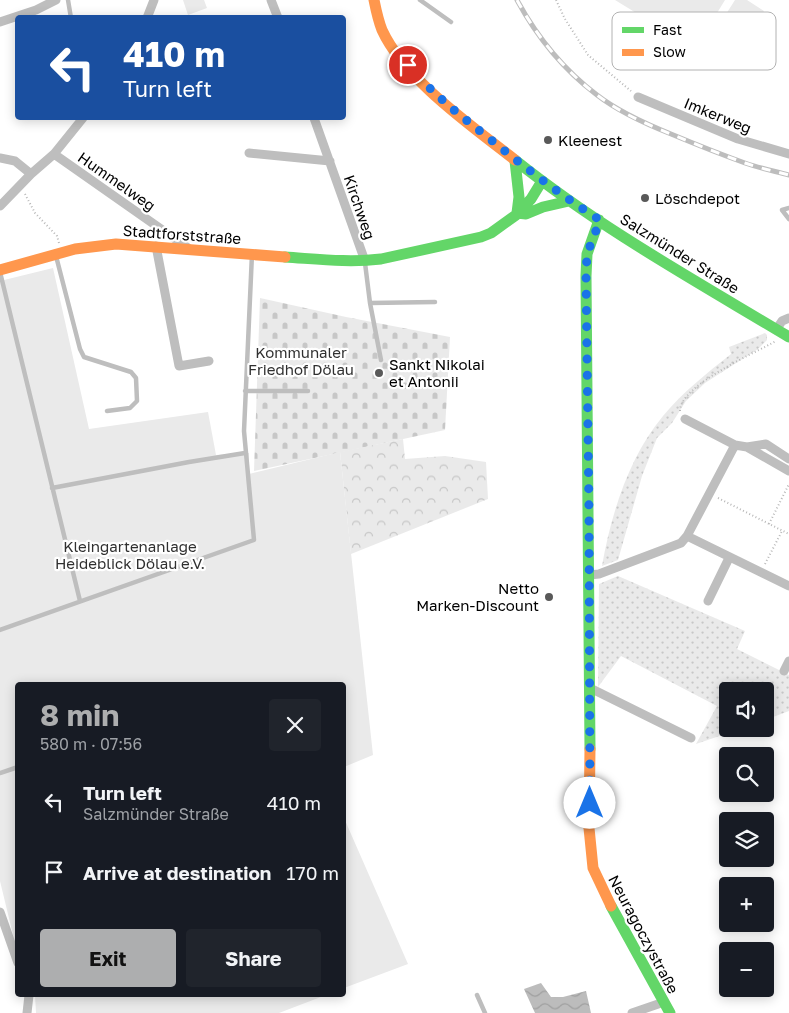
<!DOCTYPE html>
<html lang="en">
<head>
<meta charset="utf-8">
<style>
	body { margin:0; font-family:"Golos Text",sans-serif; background:#20242c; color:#f1f3f6; height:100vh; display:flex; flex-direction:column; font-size:19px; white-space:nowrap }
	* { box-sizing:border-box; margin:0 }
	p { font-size:16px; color:#9ea1a6 }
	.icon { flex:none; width:28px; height:28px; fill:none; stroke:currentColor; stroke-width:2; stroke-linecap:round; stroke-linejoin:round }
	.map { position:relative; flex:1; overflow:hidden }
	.details { position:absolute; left:15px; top:682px; width:331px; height:315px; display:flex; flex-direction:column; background:#171b24; border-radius:5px; box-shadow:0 2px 12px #0003 }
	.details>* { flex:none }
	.top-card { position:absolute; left:15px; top:15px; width:331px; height:105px; border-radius:5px; box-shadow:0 2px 12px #0003; background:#1a4fa0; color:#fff; overflow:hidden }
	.fabs { position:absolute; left:719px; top:682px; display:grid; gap:10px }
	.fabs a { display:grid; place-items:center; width:55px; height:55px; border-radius:5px; background:#171b24; box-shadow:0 2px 12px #0003; font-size:25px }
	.pin { position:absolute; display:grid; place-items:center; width:42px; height:42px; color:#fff; margin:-21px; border:2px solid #fff; border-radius:50%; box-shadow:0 1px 5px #0007 }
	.me { position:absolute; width:55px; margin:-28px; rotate:0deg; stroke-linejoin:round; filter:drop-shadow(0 0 4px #0008) }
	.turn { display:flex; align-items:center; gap:18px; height:105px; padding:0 25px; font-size:22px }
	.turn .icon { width:65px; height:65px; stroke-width:2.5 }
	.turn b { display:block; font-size:35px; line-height:42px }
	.round { display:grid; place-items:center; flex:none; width:52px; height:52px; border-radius:5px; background:#20242c }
	.head { display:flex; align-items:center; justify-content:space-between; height:85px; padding:0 25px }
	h1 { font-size:30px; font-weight:700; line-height:38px; color:#adaeaf }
	.cta { display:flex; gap:10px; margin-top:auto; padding:10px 25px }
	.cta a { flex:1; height:58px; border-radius:5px; background:#adaeaf; color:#111; font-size:20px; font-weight:700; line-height:58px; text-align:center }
	.cta a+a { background:#20242c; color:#f1f3f6 }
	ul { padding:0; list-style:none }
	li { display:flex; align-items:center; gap:15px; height:70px; padding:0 25px }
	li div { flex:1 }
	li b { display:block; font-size:19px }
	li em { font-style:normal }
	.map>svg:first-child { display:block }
	.grass { fill:url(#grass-dots) }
	.cemetery { fill:url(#cemetery-stones) }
	.park { fill:url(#park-crowns) }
	.garden { fill:#eaeaea }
	.water { fill:url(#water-waves) }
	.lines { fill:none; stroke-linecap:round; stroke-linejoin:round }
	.path { stroke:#b8b8b8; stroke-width:2; stroke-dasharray:1 2.5; stroke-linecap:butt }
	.lane { stroke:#bebebe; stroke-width:4.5 }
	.street { stroke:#bebebe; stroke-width:9 }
	.fast { stroke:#63d668; stroke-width:11 }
	.slow { stroke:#ff974d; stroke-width:11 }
	.rail-casing { stroke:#bdbdbd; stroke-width:5 }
	.rail { stroke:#fff; stroke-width:3; stroke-dasharray:9; stroke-linecap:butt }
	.route { stroke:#1a73e8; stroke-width:9; stroke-dasharray:0 16.2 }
	.poi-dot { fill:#595959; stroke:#fff; stroke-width:2 }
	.labels { text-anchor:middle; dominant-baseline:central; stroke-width:4.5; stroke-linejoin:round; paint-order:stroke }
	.street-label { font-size:15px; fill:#000; stroke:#fff }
	.poi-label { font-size:15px; fill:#000; stroke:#fff; text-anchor:start }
	.park-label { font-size:15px; fill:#303030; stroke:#fff }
	.key { fill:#fff; stroke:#b2b2b2; stroke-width:1 }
	.key-label { font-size:14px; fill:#000 }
</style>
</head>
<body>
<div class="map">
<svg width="789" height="1013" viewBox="0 0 789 1013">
	<defs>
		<pattern id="grass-dots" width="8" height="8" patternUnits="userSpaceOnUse" patternTransform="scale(1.25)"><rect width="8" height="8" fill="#eaeaea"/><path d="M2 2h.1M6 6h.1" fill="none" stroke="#c7c7c7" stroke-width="1.8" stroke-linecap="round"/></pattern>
		<pattern id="cemetery-stones" width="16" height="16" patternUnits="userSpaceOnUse" patternTransform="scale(1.25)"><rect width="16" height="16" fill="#eaeaea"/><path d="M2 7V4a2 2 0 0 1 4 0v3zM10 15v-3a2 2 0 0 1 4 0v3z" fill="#c7c7c7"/></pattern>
		<pattern id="park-crowns" width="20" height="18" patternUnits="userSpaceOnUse" patternTransform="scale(1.25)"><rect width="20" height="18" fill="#eaeaea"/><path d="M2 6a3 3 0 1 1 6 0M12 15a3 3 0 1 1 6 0" fill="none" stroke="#c7c7c7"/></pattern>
		<pattern id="water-waves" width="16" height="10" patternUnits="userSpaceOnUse" patternTransform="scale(1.25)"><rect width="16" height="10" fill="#bcbcbc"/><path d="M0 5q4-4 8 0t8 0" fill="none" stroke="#a0a0a0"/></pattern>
	</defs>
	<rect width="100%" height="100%" fill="#fff"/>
	<path class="grass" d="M765 333 767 335V340L758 349 705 383 686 401 672 423 657 438 642 476 618 560 602 566C611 514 629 457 663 416 683 392 707 373 731 354L729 347Z
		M618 576 745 631 737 649 789 675V711L765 720V691H728V729H740L696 744 717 706 621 656 598 687 599 584Z"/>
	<path class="cemetery" d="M260 298 346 317 450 337 445 430 254 471Z"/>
	<path class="park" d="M403 439 405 459 445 456 486 462 488 499 351 554 340 452Z"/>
	<path class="garden" d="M183 0H204L207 8 188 15Z
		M615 0H725L695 49Z
		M735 0H747L764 11 733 60 707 44Z
		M53 268 89 429 208 412 216 455 249 453V474L340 452 373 755 344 767V685H18L17 946 14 939 0 881V281Z
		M344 818 408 964 344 988Z
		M35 995H326L279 1013H36Z"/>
	<path class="water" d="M541 983 551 997H563L586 991 591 1013H535L524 989Z"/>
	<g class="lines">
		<path class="path" d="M556 0 565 19 588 55 631 91
			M25 194 35 213 57 236 59 243
			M680 411C680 385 755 353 776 341
			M718 498 789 534
			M769 524 789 484
			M765 564 782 531"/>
		<path class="lane" d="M68 0 71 18
			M420 0 451 22
			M789 208 782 210 789 219
			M56 256 80 349 84 357 131 372 136 378 137 401 130 408 107 411
			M365 263 370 303 435 302
			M0 272 80 601
			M370 303 381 360
			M245 391H308
			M52 488 189 462 245 453
			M0 630 254 540 244 431 252 254
			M0 773 18 767
			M477 995 485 1013"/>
		<path class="street" d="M271 0 278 18
			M147 18 154 0
			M0 22 36 10 56 0
			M638 97 738 139 789 154
			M314 118 365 261
			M249 153 330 161
			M54 154 188 248
			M0 158 15 161 31 174
			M0 206 31 174 54 154 83 118
			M156 246 179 366 209 361
			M776 330 782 321 789 318
			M685 419 735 445
			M747 447 766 444 789 459
			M687 536 789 586
			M589 575 599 574 681 543 687 536 735 445 747 447 789 471
			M708 601 729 558
			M784 671 789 661
			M590 688 691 738
			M0 912 18 963
			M27 1013 29 995
			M632 1013 664 1002"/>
		<path class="fast" d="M515 160C600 228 696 281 789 337
			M515 161 519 197 517 213
			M517 213 526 214 543 207 569 201
			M285 257C317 259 349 263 381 259L481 237 491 233 516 215 531 199 542 181
			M590 749 586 276 587 254 599 220
			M611 906 670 1013"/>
		<path class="slow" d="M374 0C376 10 378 20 382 30 405 80 472 126 515 160
			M0 270 75 249 116 244 285 257
			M590 749 589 828 593 868 611 906"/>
		<defs>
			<path id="rail" d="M517 0C537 37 564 70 597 95 619 112 646 124 671 134 695 144 720 154 745 163 759 168 774 171 789 175"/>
		</defs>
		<use href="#rail" class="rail-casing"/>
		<use href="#rail" class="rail"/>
	</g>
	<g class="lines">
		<path class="route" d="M408 65C431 92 457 113 485 135 522 165 559 194 600 220L587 254 586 276 589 511 590 803"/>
	</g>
	<g class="poi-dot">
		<circle cx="548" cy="140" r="5"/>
		<circle cx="645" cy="198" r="5"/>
		<circle cx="379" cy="373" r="5"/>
		<circle cx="549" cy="597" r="5"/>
	</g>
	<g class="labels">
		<g class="street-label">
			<text transform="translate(718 115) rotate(22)">Imkerweg</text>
			<text transform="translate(117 181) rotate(35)">Hummelweg</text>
			<text transform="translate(360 207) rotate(71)">Kirchweg</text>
			<text transform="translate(182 234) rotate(4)">Stadtforststraße</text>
			<text transform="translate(680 253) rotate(32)">Salzmünder Straße</text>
			<text transform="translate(644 934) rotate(62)">Neuragoczystraße</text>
		</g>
		<g class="poi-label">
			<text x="558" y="140">Kleenest</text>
			<text x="655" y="198">Löschdepot</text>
			<text x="389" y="364">Sankt Nikolai<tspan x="389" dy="17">et Antonii</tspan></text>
			<text x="539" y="588" text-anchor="end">Netto<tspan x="539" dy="17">Marken-Discount</tspan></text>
		</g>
		<g class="park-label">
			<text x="301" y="352">Kommunaler<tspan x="301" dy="17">Friedhof Dölau</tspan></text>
			<text x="130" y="546">Kleingartenanlage<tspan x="130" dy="17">Heideblick Dölau e.V.</tspan></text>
		</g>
	</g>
	<rect x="612" y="12" width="164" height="58" rx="8" class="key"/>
	<rect x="622" y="27" width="22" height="6" fill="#63d668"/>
	<rect x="622" y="49" width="22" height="7" fill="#ff974d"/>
	<g class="key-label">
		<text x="653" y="35">Fast</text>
		<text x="653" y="57">Slow</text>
	</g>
</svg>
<div class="fabs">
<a><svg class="icon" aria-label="sound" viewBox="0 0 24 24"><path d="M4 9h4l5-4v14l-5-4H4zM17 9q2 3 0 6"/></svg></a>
<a><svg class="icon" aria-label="search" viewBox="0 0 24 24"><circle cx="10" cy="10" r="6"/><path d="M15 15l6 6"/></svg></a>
<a><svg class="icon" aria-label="layers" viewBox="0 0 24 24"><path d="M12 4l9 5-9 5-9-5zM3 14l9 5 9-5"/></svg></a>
<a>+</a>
<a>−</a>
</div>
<div class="pin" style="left:408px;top:65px;background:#d93025"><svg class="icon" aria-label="arrive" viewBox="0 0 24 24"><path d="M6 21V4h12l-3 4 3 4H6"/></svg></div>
<svg class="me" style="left:590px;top:803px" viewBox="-20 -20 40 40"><circle r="19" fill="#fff"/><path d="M0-13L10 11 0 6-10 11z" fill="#1a73e8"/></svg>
<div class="top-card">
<div class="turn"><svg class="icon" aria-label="left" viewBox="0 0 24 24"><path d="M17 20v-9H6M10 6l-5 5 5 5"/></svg><div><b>410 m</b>Turn left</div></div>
</div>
<section class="details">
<div class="head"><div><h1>8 min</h1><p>580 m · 07:56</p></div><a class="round"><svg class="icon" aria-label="close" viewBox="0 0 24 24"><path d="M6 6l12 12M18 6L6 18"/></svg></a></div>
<ul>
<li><svg class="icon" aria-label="left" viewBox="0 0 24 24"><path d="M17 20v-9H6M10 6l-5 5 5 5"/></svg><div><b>Turn left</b><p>Salzmünder Straße</p></div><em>410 m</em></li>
<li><svg class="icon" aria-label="arrive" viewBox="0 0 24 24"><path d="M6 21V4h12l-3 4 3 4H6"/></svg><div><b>Arrive at destination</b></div><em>170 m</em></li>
</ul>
<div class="cta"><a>Exit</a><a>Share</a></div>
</section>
</div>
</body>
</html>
